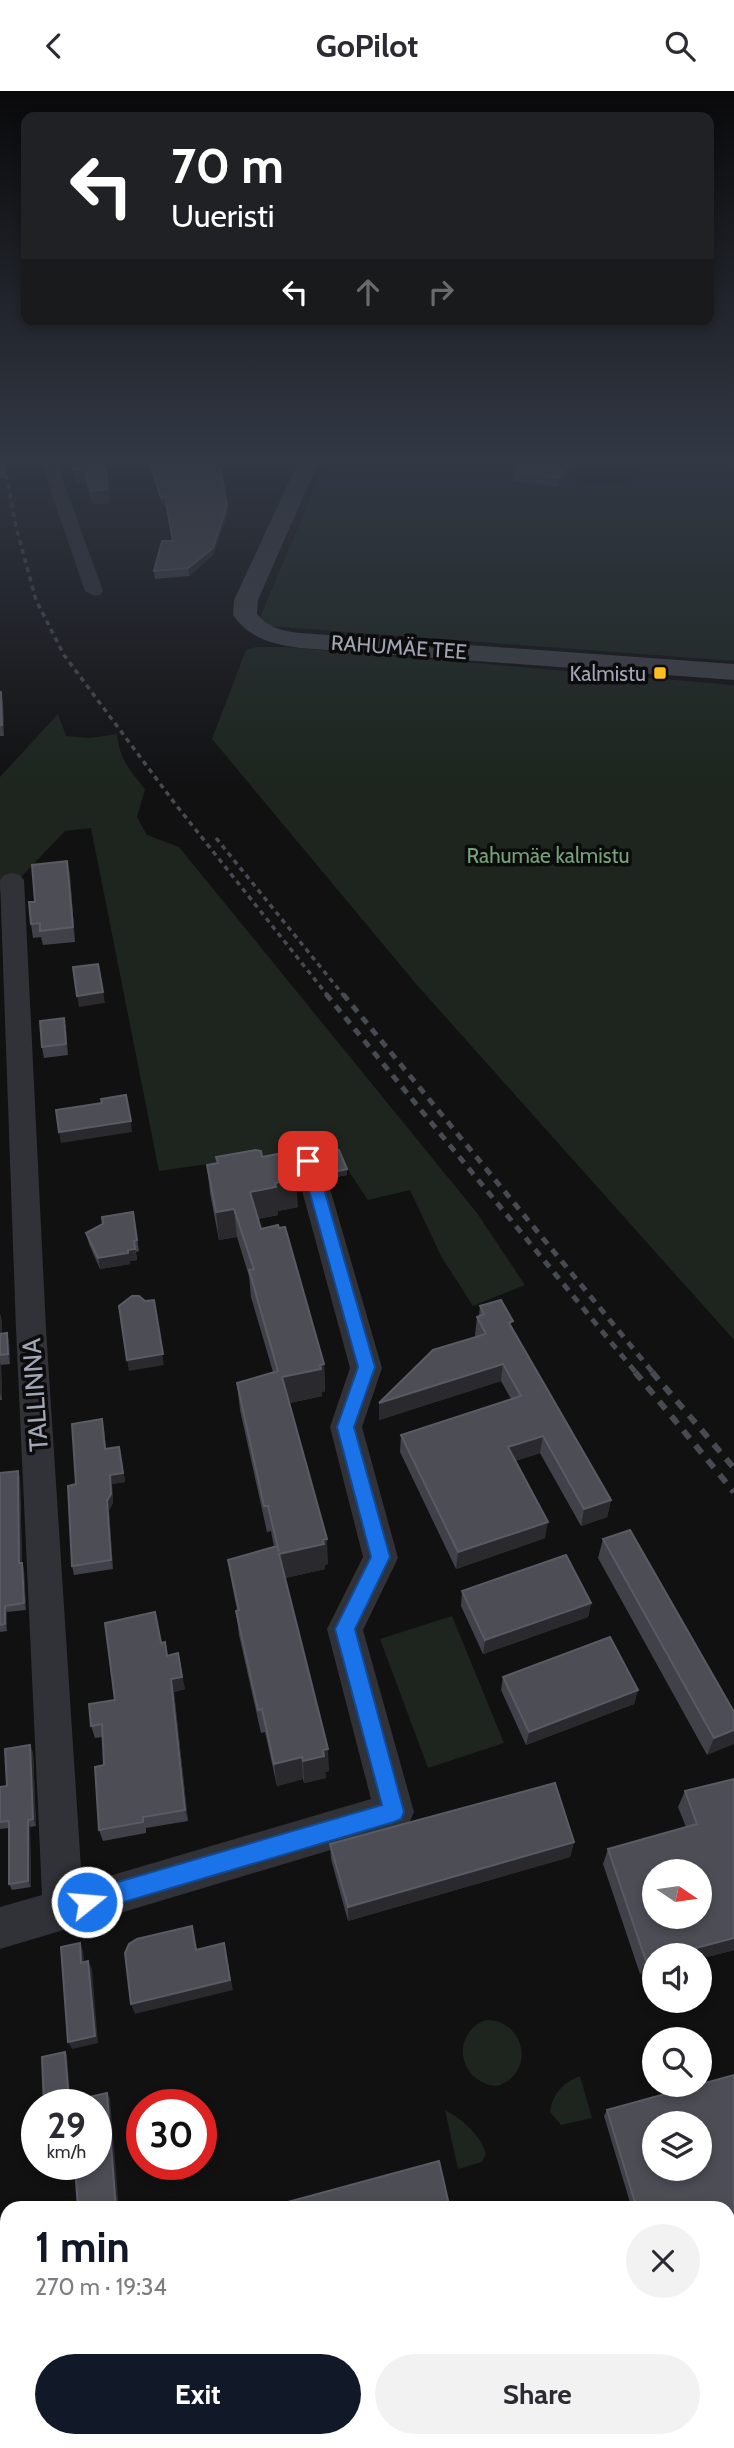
<!DOCTYPE html>
<html lang="en">
<head>
<meta charset="utf-8">
<style>
	body { margin:0; font-family:Cabin,sans-serif; background:#f2f2f3; color:#2b2b33; height:100vh; display:flex; flex-direction:column; font-size:26px; white-space:nowrap }
	* { box-sizing:border-box; margin:0 }
	p { font-size:23px; color:#7c7c81 }
	.icon { flex:none; width:38px; height:38px; fill:none; stroke:currentColor; stroke-width:2; stroke-linecap:round; stroke-linejoin:round }
	.map { position:relative; flex:1; overflow:hidden }
	.panel { position:absolute; left:0px; top:2110px; width:735px; height:247px; display:flex; flex-direction:column; background:#fff; border-radius:21px 21px 0 0; box-shadow:0 4px 10px #0003 }
	.panel>* { flex:none }
	.top-card { position:absolute; left:21px; top:21px; width:693px; height:214px; border-radius:14px; box-shadow:0 4px 10px #0003; background:#202124; color:#fff; overflow:hidden }
	.needle { width:46px; rotate:103deg }
	.tools { position:absolute; left:642px; top:1768px; display:grid; gap:14px }
	.tools a { display:grid; place-items:center; width:70px; height:70px; border-radius:50%; background:#fff; box-shadow:0 4px 10px #0003; font-size:35px }
	.speed { position:absolute; left:21px; top:1998px; display:flex; gap:14px; font-size:35px; font-weight:700; text-align:center }
	.speed>* { display:grid; place-content:center; width:91px; height:91px; border-radius:50%; background:#fff; box-shadow:0 4px 10px #0003; line-height:1 }
	.speed small { font-size:18px; font-weight:400 }
	.speed .limit { border:10px solid #d22; background:#fff; color:#111 }
	.pin { position:absolute; display:grid; place-items:center; width:60px; height:60px; color:#fff; margin:-30px; border-radius:14px; box-shadow:0 4px 10px #0006 }
	.me { position:absolute; width:77px; margin:-38px; rotate:73deg; stroke-linejoin:round; filter:drop-shadow(0 0 5px #0008) }
	.turn { display:flex; align-items:center; gap:24px; height:147px; padding:0 35px; font-size:32px }
	.turn .icon { width:91px; height:91px; stroke-width:2.5 }
	.turn b { display:block; font-size:49px; line-height:60px }
	.lanes { display:flex; align-items:center; height:66px; padding:0 35px; background:#0003; justify-content:center; gap:35px; direction:ltr }
	.lanes .off { opacity:.35 }
	.round { display:grid; place-items:center; flex:none; width:74px; height:74px; border-radius:37px; background:#f2f2f3 }
	.overview { display:flex; align-items:center; justify-content:space-between; height:119px; padding:0 35px }
	h1 { font-size:42px; font-weight:800; line-height:52px; color:#111827 }
	.primary-button { display:flex; gap:14px; margin-top:auto; padding:14px 35px }
	.primary-button a { flex:1; height:80px; border-radius:42px; background:#111827; color:#fff; font-size:28px; font-weight:800; line-height:80px; text-align:center }
	.primary-button a+a { background:#f2f2f3; color:#2b2b33 }
	header { display:flex; justify-content:space-between; align-items:center; height:91px; padding:0 35px; background:#fff; font-size:32px; font-weight:800 }
	.map>svg:first-child { display:block }
	.green { fill:#1d251e; fill-rule:evenodd }
	.lines { fill:none; stroke-linecap:round; stroke-linejoin:round }
	.street { fill:#313238; fill-rule:evenodd }
	.secondary { fill:#3f4148; fill-rule:evenodd }
	.rail-far2 { stroke:#484a51; stroke-width:3.5; stroke-dasharray:5 4.5; stroke-linecap:butt }
	.rail-far1 { stroke:#484a51; stroke-width:5; stroke-dasharray:8 7; stroke-linecap:butt }
	.rail { stroke:#484a51; stroke-width:6; stroke-dasharray:10 9; stroke-linecap:butt }
	.wall { fill:#414249; fill-rule:evenodd }
	.shaded-wall { fill:#2a2a2e }
	.building { fill:#4c4d55; stroke:#595b64; stroke-width:2; fill-rule:evenodd }
	.route { fill:#1a73e8; stroke:#114b97; stroke-width:2 }
	.poi-dot { fill:#ffbe1c; stroke:#0c0c0d; stroke-width:2.5 }
	.labels { text-anchor:middle; dominant-baseline:central; stroke-width:7; stroke-linejoin:round; paint-order:stroke }
	.far-street-label { font-size:21px; fill:#a1a6b5; stroke:#0c0c0d }
	.far-poi-label { font-size:21px; fill:#a1a6b5; stroke:#0c0c0d; text-anchor:end }
	.far-park-label { font-size:21px; fill:#76a27a; stroke:#0c0c0d }
	.street-label { font-size:26px; fill:#a1a6b5; stroke:#0c0c0d }
</style>
</head>
<body>
<header><svg class="icon" aria-label="back" viewBox="0 0 24 24"><path d="M15 5l-7 7 7 7"/></svg>GoPilot<svg class="icon" aria-label="search" viewBox="0 0 24 24"><circle cx="10" cy="10" r="6"/><path d="M15 15l6 6"/></svg></header>
<div class="map">
<svg width="734" height="2357" viewBox="0 0 734 2357">
	<rect width="100%" height="100%" fill="#111112"/>
	<path class="green" d="M328 365H734V570L269 535 259 529ZM595 370 639 375V386L623 394 574 391 580 373Z
		M256 556H284L734 594V1249L417 894 212 648 246 559Z
		M58 623 66 645 89 647 117 643C119 667 130 680 145 698L137 726 147 744 179 756 477 1122 525 1194 473 1215 441 1165 410 1099 368 1109 332 1055 159 1080 91 737 65 740 8 800 0 801V686Z
		M452 1525 504 1652 428 1677 380 1548Z
		M486 1929C526 1929 536 1983 497 1995 459 1992 449 1943 486 1929Z
		M580 1985 592 2027 561 2034 550 2021C553 2002 563 1992 580 1985Z
		M445 2019C463 2029 480 2043 486 2063L482 2071 458 2078Z"/>
	<g class="lines">
		<path class="street" d="M44 365H60L64 392 103 500 100 504 94 505 85 500 48 392Z
			M12 782 20 784 24 789 46 1238 82 1793 371 1708 327 1538 363 1466 330 1336 350 1277 294 1070 298 1063 308 1060 318 1063 322 1070 382 1277 362 1336 398 1467 363 1539 414 1721 408 1735 394 1740 0 1858V1816L42 1804 16 1238 0 789 4 784Z"/>
		<path class="secondary" d="M301 365H321L258 509 257 523C268 537 283 540 300 542L734 573V589L300 557C272 553 250 548 233 524L234 509Z"/>
		<path class="rail-far2" d="M3 365 16 436 36 509 64 564 176 714 328 905
			M216 747 344 905"/>
		<path class="rail-far1" d="M326 903 637 1283
			M343 903 654 1283"/>
		<path class="rail" d="M635 1281 734 1401
			M652 1281 734 1377"/>
	</g>
	<path class="wall" d="M0 365 4 370 5 387H0Z
		M70 365H91L93 373 110 412 93 413 86 392 75 393Z
		M147 365H210L228 421 213 464 189 485 155 488 154 480 172 450 166 414H162Z
		M515 365 571 369 570 378 558 396 513 390Z
		M0 601H1L3 612 4 645H0Z
		M67 770 70 784 75 851 43 854 41 846 33 847 31 833 35 811Z
		M64 927 66 938 68 964 44 967 42 956Z
		M323 1062 347 1078V1084L330 1087 324 1067Z
		M216 1066H262L298 1116 278 1120V1124L258 1128 261 1138 324 1273 325 1300 322 1301V1305L290 1312 328 1473 325 1474V1478L285 1487 329 1680 325 1681 326 1687 304 1692 303 1688 277 1695 265 1641 261 1642 239 1544 236 1520 237 1519 232 1494 228 1469 274 1456 271 1440 267 1441 240 1319 237 1292 273 1281 251 1206 249 1185 237 1146 219 1149 210 1102 207 1074 217 1072Z
		M133 1121 139 1160 136 1161 137 1169 130 1170V1173L100 1178 89 1153 86 1142Z
		M480 1215 512 1237 611 1409 607 1426 581 1435 540 1362 515 1370 545 1447 456 1478 400 1361 401 1344 511 1308 501 1290 379 1329 476 1246 475 1244 477 1226 479 1225Z
		M0 1223 2 1231V1243L7 1242 9 1252 10 1273 1 1274 2 1309H0Z
		M104 1338 106 1358 119 1356 125 1391 112 1393 113 1412 109 1419 113 1478 74 1484 72 1475 76 1393Z
		M18 1380 20 1387 22 1472 24 1479 26 1519 7 1521V1540L0 1541V1382Z
		M603 1448 734 1621 707 1664 598 1467Z
		M462 1500 591 1512 588 1526 483 1563 461 1515Z
		M161 1552 185 1598 174 1601 188 1730 146 1737V1742L103 1750 99 1739 104 1674 103 1646 95 1647 91 1635Z
		M503 1586 638 1599 634 1613 526 1654 501 1599Z
		M33 1661 36 1735 30 1736 31 1796 12 1799 9 1793V1737L0 1738V1696L7 1695Z
		M734 1688V1859L640 1883 603 1773 608 1758 686 1736 678 1716 685 1700Z
		M574 1751 570 1766 348 1830 331 1768 330 1753Z
		M734 1984V2357H706L704 2350H728V2118H632L604 2025 607 2019ZM654 2032H700V2077H654Z"/>
	<path class="shaded-wall" d="M571 369 570 378 558 396 559 387Z
		M84 378 86 392 75 393 73 379Z
		M108 398 110 412 93 413 91 400Z
		M165 406 166 414H162L161 407Z
		M227 414 228 421 213 464 189 485 188 477Z
		M1 601 3 612 4 645 2 634Z
		M67 770 70 784 75 851 73 836Z
		M103 901 105 912 79 916 77 905Z
		M64 927 66 938 68 964 66 953Z
		M131 1030 132 1041 61 1052 59 1041Z
		M347 1078V1084L330 1087V1082Z
		M296 1088 298 1116 278 1120V1124L252 1129 250 1101 275 1092Z
		M234 1118 237 1146 219 1149 216 1121Z
		M135 1158 137 1169 130 1170V1173L100 1178 98 1167Z
		M154 1209 164 1274 129 1280 127 1269Z
		M0 1223 2 1231V1253L0 1245Z
		M7 1242 9 1252 10 1273 8 1263Z
		M0 1271 1 1274 2 1309 0 1302Z
		M324 1273 325 1300 322 1301V1305L284 1313 282 1286Z
		M503 1273 501 1290 379 1329V1312Z
		M543 1345 540 1362 506 1373 508 1356Z
		M119 1356 125 1391 112 1393 113 1412 109 1419 113 1478 111 1469 107 1410 110 1384Z
		M18 1380 20 1387 22 1479 19 1472Z
		M611 1409 607 1426 581 1435 584 1418Z
		M548 1431 545 1447 456 1478 458 1461Z
		M327 1448 328 1473 325 1474V1478L281 1488 279 1463Z
		M22 1472 24 1479 26 1519 24 1512Z
		M591 1512 588 1526 483 1563 485 1549Z
		M5 1515 7 1521V1540L5 1533Z
		M178 1562 185 1598 174 1601 188 1730 185 1719 171 1588Z
		M638 1599 634 1613 526 1654 529 1641Z
		M734 1639V1653L707 1664 714 1647Z
		M30 1654 33 1661 36 1735 33 1728Z
		M328 1658 329 1680 325 1681 326 1687 304 1692 303 1670 323 1659Z
		M302 1666 303 1688 277 1695 274 1673Z
		M28 1729 30 1736 31 1796 28 1790Z
		M574 1751 570 1766 348 1830V1816Z
		M734 1847V1859L700 1868V1864H669Z
		M80 1852 83 1860 85 1879 81 1872Z
		M224 1852 233 1899 135 1923 131 1913Z
		M654 1868V1879L640 1883 646 1870Z
		M88 1870 92 1878 98 1952 72 1958 68 1951Z
		M65 1961 67 1964 71 2014H53Z
		M107 2002 110 2007 119 2118H116Z
		M314 2350H323L300 2357H290Z"/>
	<path class="building" d="M0 365H3L4 382H0Z
		M71 365H91L93 373 105 372 108 398 91 400 84 378 73 379Z
		M148 365H210L217 385 221 379 227 414 213 457 188 477 154 480 162 450H173L165 406 161 407Z
		M515 365H540L571 369 559 387 514 381Z
		M0 601H1L2 634H0Z
		M67 770 73 836 40 840V832L31 833 29 811H35L32 774Z
		M98 873 103 901 77 905 73 876Z
		M64 927 66 953 42 956 40 930Z
		M126 1004 131 1030 59 1041 56 1019 102 1012 101 1008Z
		M256 1059 261 1060 262 1066 288 1061 296 1088 275 1092 276 1096 250 1101 261 1138 278 1134 279 1137 285 1136 324 1273 320 1274 321 1278 282 1286 327 1448 323 1449 324 1453 279 1463 328 1658 323 1659 324 1665 303 1670 302 1666 274 1673 262 1618 258 1619 236 1520 239 1519 228 1469 277 1455 279 1461 268 1415H264L237 1292 278 1280 249 1179 254 1178 234 1118 216 1121 207 1074 218 1072 216 1066Z
		M339 1059 347 1078 330 1082 323 1062Z
		M133 1121 137 1149 134 1150 135 1158 128 1159V1162L98 1167 86 1142 103 1133 102 1126Z
		M132 1205H139L145 1210 154 1209 163 1263 127 1269 119 1215Z
		M501 1209 513 1230 509 1232 611 1409 584 1418 543 1345 508 1356 548 1431 458 1461 401 1344 521 1305 503 1273 379 1312 433 1259 486 1243 477 1226 484 1223 480 1215Z
		M7 1242 8 1263 0 1264V1243Z
		M102 1328 105 1358 119 1356 123 1382 110 1384 111 1403 107 1410 111 1469 72 1475 68 1395 76 1393 72 1333Z
		M18 1380 19 1472H22L24 1512 5 1515V1533L0 1534V1382Z
		M630 1439 734 1621V1639L714 1647 603 1448Z
		M566 1464 591 1512 485 1549 462 1500Z
		M155 1521 161 1552 165 1551 167 1565 178 1562 182 1586 171 1588 185 1719 143 1726V1731L99 1739 95 1676 104 1674 102 1633 91 1635 89 1613 115 1609 105 1532Z
		M610 1546 638 1599 529 1641 503 1586Z
		M30 1654 33 1728 28 1729V1790L9 1793V1730L0 1731V1696L7 1695 5 1658Z
		M734 1688V1847L669 1864H654V1868L646 1870 608 1758 697 1733 685 1700ZM654 1780H700V1825H654Z
		M555 1692 574 1751 348 1816 330 1753Z
		M192 1835 196 1859 224 1852 230 1889 131 1913 125 1862 129 1853 137 1848Z
		M80 1852 81 1872 88 1870 95 1945 68 1951 61 1856Z
		M65 1961 69 2011 53 2014H44L42 1966Z
		M734 1984V2357H711L709 2350H728V2118H637L607 2019ZM654 2032H700V2077H654Z
		M107 2002 116 2118H78L75 2074H96V2014H71V2010Z
		M439 2070 450 2118H262Z
		M274 2350H314L290 2357H275Z
		M432 2350H492L493 2357H433Z"/>
	<linearGradient id="sky" x2="0" y2="1"><stop stop-color="#09090a"/><stop offset="0.53" stop-color="#323844"/><stop offset="1" stop-color="#323844" stop-opacity="0"/></linearGradient>
	<rect width="734" height="695" fill="url(#sky)"/>
	<path class="route" d="M308 1065 316 1070 375 1276 354 1336 390 1466 355 1538 404 1721 401 1728 394 1731 87 1822 79 1819 76 1811 79 1803 87 1800 382 1714 335 1538 371 1466 337 1336 358 1276 301 1070Z"/>
	<rect class="poi-dot" x="653" y="575" width="14" height="14" rx="3.5"/>
	<g class="labels">
		<g class="far-street-label">
			<text transform="translate(399 556) rotate(4)">RAHUMÄE TEE</text>
		</g>
		<g class="far-poi-label">
			<text x="646" y="582">Kalmistu</text>
		</g>
		<g class="far-park-label">
			<text x="548" y="764">Rahumäe kalmistu</text>
		</g>
		<g class="street-label">
			<text transform="translate(35 1304) rotate(-94)">TALLINNA</text>
		</g>
	</g>
</svg>
<div class="tools">
<a><svg class="needle" viewBox="-14 -14 28 28"><path d="M0-13l5 13h-10z" fill="#e53935"/><path d="M0 13l5-13h-10z" fill="#7c7c81"/></svg></a>
<a><svg class="icon" aria-label="sound" viewBox="0 0 24 24"><path d="M4 9h4l5-4v14l-5-4H4zM17 9q2 3 0 6"/></svg></a>
<a><svg class="icon" aria-label="search" viewBox="0 0 24 24"><circle cx="10" cy="10" r="6"/><path d="M15 15l6 6"/></svg></a>
<a><svg class="icon" aria-label="layers" viewBox="0 0 24 24"><path d="M12 4l9 5-9 5-9-5zM3 14l9 5 9-5"/></svg></a>
</div>
<div class="speed"><div>29<small>km/h</small></div><div class="limit">30</div></div>
<div class="pin" style="left:308px;top:1070px;background:#d93025"><svg class="icon" aria-label="arrive" viewBox="0 0 24 24"><path d="M6 21V4h12l-3 4 3 4H6"/></svg></div>
<svg class="me" style="left:87px;top:1811px" viewBox="-20 -20 40 40"><circle r="17" fill="#1a73e8" stroke="#fff" stroke-width="3"/><path d="M0-11L8 9 0 5-8 9z" fill="#fff"/></svg>
<div class="top-card">
<div class="turn"><svg class="icon" aria-label="left" viewBox="0 0 24 24"><path d="M17 20v-9H6M10 6l-5 5 5 5"/></svg><div><b>70 m</b>Uueristi</div></div>
<div class="lanes"><svg class="icon" aria-label="left" viewBox="0 0 24 24"><path d="M17 20v-9H6M10 6l-5 5 5 5"/></svg><svg class="icon off" aria-label="ahead" viewBox="0 0 24 24"><path d="M12 20V5M6 11l6-6 6 6"/></svg><svg class="icon off" aria-label="right" viewBox="0 0 24 24"><path d="M7 20v-9h11M14 6l5 5-5 5"/></svg></div>
</div>
<section class="panel">
<div class="overview"><div><h1>1 min</h1><p>270 m · 19:34</p></div><a class="round"><svg class="icon" aria-label="close" viewBox="0 0 24 24"><path d="M6 6l12 12M18 6L6 18"/></svg></a></div>
<div class="primary-button"><a>Exit</a><a>Share</a></div>
</section>
</div>
</body>
</html>
